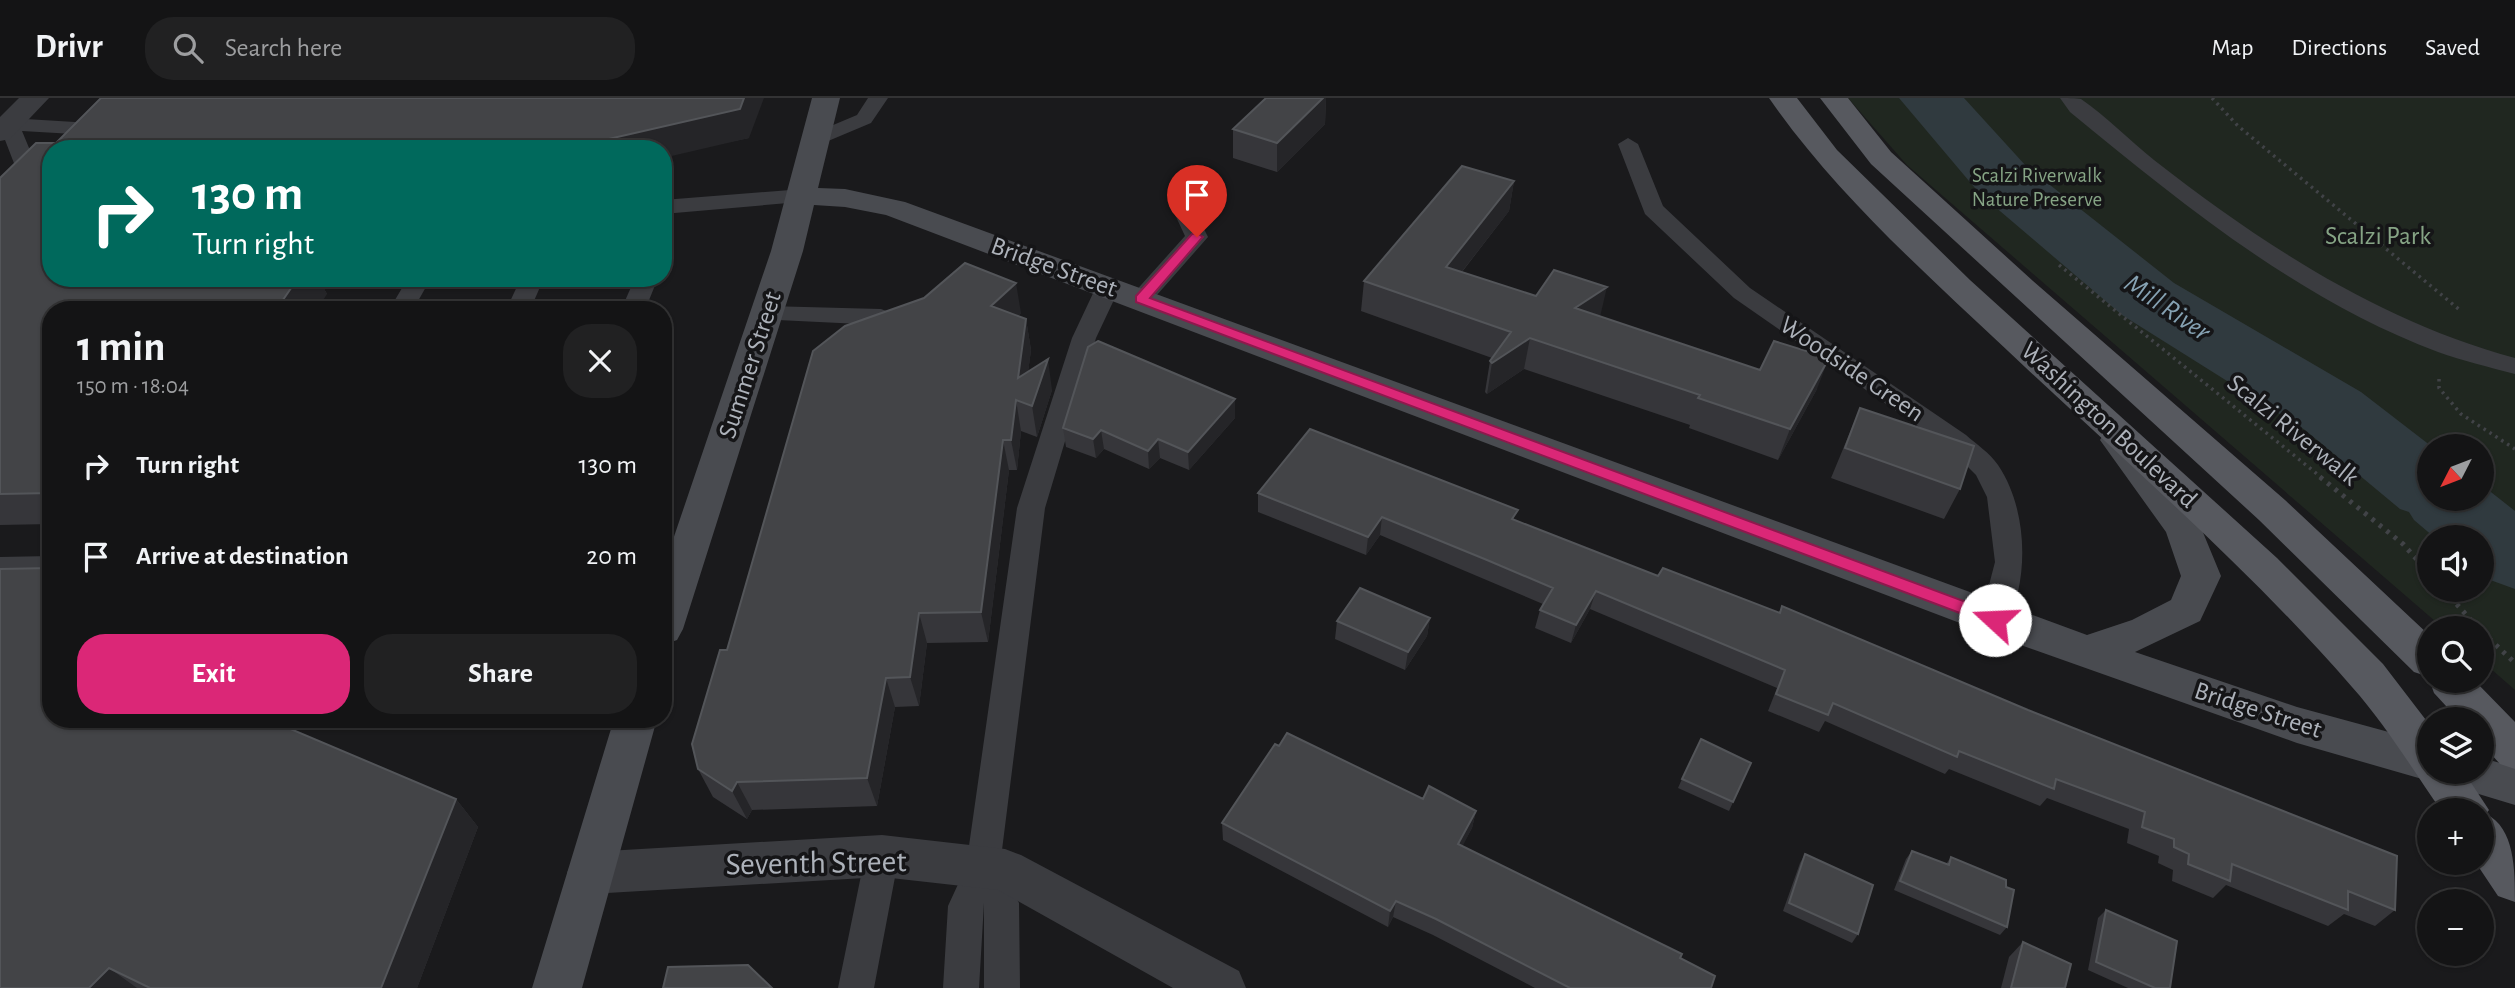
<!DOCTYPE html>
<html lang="en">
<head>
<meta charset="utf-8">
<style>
	body { margin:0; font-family:"Alegreya Sans",sans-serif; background:#212122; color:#f1f3f6; height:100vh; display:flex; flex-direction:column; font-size:26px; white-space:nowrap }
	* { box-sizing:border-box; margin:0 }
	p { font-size:23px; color:#9d9ea0 }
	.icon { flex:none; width:38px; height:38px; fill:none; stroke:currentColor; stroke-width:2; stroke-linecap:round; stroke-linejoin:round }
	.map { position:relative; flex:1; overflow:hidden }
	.sheet { position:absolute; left:42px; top:203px; width:630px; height:427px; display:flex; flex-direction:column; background:#141415; border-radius:28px; box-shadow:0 2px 5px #0004,0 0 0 2px #333334 }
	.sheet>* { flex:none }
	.top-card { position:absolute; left:42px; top:42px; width:630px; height:147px; border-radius:28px; box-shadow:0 2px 5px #0004,0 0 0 2px #333334; background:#00695c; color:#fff; overflow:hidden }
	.needle { width:46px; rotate:228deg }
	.fabs { position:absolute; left:2417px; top:336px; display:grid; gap:14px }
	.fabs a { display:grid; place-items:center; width:77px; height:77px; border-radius:50%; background:#141415; box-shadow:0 2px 5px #0004,0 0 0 2px #333334; font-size:35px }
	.pin { position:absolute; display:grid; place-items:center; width:60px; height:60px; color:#fff; margin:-72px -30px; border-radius:50% 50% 50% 0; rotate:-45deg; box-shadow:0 0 7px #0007 }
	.pin .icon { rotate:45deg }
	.me { position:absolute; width:77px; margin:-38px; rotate:290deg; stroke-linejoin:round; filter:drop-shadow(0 0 5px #0008) }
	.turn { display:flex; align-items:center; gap:24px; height:147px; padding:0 35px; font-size:32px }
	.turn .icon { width:91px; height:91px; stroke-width:2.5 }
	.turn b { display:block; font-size:49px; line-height:60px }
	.round { display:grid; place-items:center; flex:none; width:74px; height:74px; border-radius:28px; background:#212122 }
	.head { display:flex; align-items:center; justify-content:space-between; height:119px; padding:0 35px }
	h1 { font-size:42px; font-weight:700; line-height:52px }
	.action { display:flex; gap:14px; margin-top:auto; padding:14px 35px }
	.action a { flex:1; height:80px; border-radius:28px; background:#db2777; color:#fff; font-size:28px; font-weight:700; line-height:80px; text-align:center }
	.action a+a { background:#212122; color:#f1f3f6 }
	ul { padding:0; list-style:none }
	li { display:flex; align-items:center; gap:21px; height:91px; padding:0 35px }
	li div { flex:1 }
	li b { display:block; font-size:26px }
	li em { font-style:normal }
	header { display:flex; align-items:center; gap:42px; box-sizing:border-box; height:98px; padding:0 35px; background:#141415; border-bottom:2px solid #333334 }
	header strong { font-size:33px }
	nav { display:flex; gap:38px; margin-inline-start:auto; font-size:24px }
	.search { width:490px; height:63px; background:#212122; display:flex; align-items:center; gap:18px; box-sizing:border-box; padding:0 24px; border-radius:28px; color:#9d9ea0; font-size:26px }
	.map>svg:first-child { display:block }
	.green { fill:#202720; fill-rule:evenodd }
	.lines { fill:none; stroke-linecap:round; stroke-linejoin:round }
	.river { fill:#303a3f; fill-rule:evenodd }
	.path-far1 { stroke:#414347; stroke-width:3.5; stroke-dasharray:2.5 4.5; stroke-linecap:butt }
	.path { stroke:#414347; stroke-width:5; stroke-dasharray:3.5 6; stroke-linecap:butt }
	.lane { fill:#3b3c40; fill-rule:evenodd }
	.street { fill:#3b3c40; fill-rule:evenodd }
	.secondary { fill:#494b50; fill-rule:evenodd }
	.primary { fill:#57595f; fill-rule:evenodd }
	.wall { fill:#36363a }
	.shaded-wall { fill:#252528 }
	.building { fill:#434447; stroke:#535559; stroke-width:2 }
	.route { fill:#db2777; stroke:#8e194d; stroke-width:2 }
	.labels { text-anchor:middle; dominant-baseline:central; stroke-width:7; stroke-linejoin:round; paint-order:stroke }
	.far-park-label { font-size:21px; fill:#86a485; stroke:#151517 }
	.park-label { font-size:26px; fill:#86a485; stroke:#151517 }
	.street-label { font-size:26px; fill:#adb2ba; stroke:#151517 }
	.water-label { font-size:28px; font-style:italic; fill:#86a2b3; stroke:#151517 }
	.near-street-label { font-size:32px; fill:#adb2ba; stroke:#151517 }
</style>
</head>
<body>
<header>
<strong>Drivr</strong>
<div class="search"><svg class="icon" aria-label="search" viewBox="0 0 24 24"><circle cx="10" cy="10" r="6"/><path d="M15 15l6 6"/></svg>Search here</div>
<nav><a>Map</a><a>Directions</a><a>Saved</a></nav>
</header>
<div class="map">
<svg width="2515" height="890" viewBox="0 0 2515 890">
	<rect width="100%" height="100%" fill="#1a1a1c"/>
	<path class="green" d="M1848 0H2515V592L2482 563V530H2443L1907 67ZM2429 348H2482V401H2429ZM2429 439H2482V492H2429Z"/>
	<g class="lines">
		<path class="river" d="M1899 0H1964L2026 68 2174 185 2361 294 2431 348 2429 401H2482V387L2515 413V491L2482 479V439H2434L2414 422 2409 414 2400 411 2305 332 2122 217 1980 96Z"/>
		<path class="path-far1" d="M2212 0 2238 28 2461 213
			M2059 167 2322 380
			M2439 281V290L2461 316 2515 351"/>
		<path class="path" d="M2320 379 2403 446 2429 475
			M2444 492 2478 530
			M2482 534 2515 565"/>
		<path class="lane" d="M868 0H888L871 25 821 46H807L804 42 807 38 857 17Z
			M2060 0C2065 0 2077 0 2081 1 2106 18 2130 43 2154 62 2263 147 2381 224 2515 260V276C2489 269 2463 263 2438 254 2301 203 2182 106 2070 14Z
			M9 20 108 26 118 32 108 38 22 33 39 74 8 109 0 111V91L17 73 0 29 2 22Z
			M1628 40 1638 46 1663 108 1750 190 1966 337C1976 346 1990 355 1998 367 2028 411 2030 483 2005 530L1995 533 1985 530 1980 522 1995 464 1987 399 1976 377 1948 349 1734 200 1645 116 1618 46Z
			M803 91 811 93 814 98 811 103 663 116V102Z
			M1182 101 1190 103 1208 139 1149 206H1133L1129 201 1133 196 1185 138 1171 108Z
			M408 180H431L413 212H389Z
			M521 180H544L530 212H506Z
			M635 180H658L645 212H621Z
			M1108 182 1116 184 1120 189 1096 240 1045 410 1000 768 1019 805 1020 890H984V805L979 890H943L948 808 966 769 1017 410 1072 240 1096 189 1100 184Z
			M767 208 881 211 889 214 893 219 889 224 881 227 759 221 755 216 759 211Z
			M51 458V480L0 481V459Z
			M882 743 894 747 899 758 874 890H838L865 758 870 747Z"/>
		<path class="street" d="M19 0H49L10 41 0 43V19Z
			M882 737 1005 751 1021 757 1239 873 1246 890H1173L998 792 882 779 590 796 573 790 567 775 573 760 590 754Z"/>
		<path class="secondary" d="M812 0H840L818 90 845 91 905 104 2087 537 2132 522 2171 502 2181 478 2166 434 2100 342 2105 333 2118 330 2131 333 2197 420 2221 478 2200 523 2135 554 2297 609 2429 645V674H2482V660L2515 669V707L2449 687 2444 677 2429 683 2297 645 1981 533 886 117 845 109 814 107 803 153 683 531 677 542 663 547V471L771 153Z
			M614 621H657L582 890H532Z"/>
		<path class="primary" d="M1769 0H1797L1837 52 1970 182 2277 460 2383 566 2429 626V674H2464L2489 712 2486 716C2515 730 2515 772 2515 804L2498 798 2476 765H2482V712H2441C2412 671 2386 627 2352 589 2247 468 2124 363 2008 253 1924 174 1835 95 1769 0Z
			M1820 0H1848L1891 54 2033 183 2285 402 2429 537V579L2414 574 2259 422 1871 66Z
			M2429 581 2475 583 2515 624V671L2500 666 2482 646V621H2458L2434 595Z"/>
	</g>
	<path class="wall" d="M1266 0H1326L1325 26 1277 74 1233 60V31Z
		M749 40 51 180H318L327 196 51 212V426L0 427V80L56 45Z
		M1514 83 1509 113 1462 174 1817 291 1778 362 1689 330 1690 327 1524 271 1487 296 1485 294 1490 263 1492 260 1361 213 1364 183Z
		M1021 215 1018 218 1026 221 1031 252 1028 274 1052 292 1037 339 1021 333 1017 372H1009L988 544 927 545 919 608 895 609 877 708 752 712 747 721 713 699 698 671 727 552 813 253Z
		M1860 310 1960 391 1944 421 1831 380Z
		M1235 320 1189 372 1160 360 1149 371 1104 351 1096 360 1066 349 1063 330Z
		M1258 395 1516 423 2395 812 2375 828 2344 816 2328 828 2226 787 2213 800 2172 783 2173 772 2158 765 2159 758 2127 745 2129 731 2047 700 2040 708 1949 671 1945 676 1825 623 1819 634 1768 613 1777 590 1590 511 1571 545 1535 530 1540 512 1543 506 1380 437 1366 457 1258 414Z
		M1430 520 1427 538 1405 572 1335 541 1337 523Z
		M51 621 456 701 478 729 417 890H0Z
		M1279 648 1423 701 1476 713 1472 730 1462 748 1680 860 1711 890H1535L1433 837 1393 819 1388 829 1223 742 1222 725Z
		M1751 665 1729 713 1678 690 1682 681Z
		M1912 753 1946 766 1951 759 2006 789 2007 829 2000 837 1894 792 1906 761Z
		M1805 756 1858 836 1852 845 1783 813 1800 765Z
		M2106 812 2170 890H2128L2088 872 2098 820Z
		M2023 844 2065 890H2001L2009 859Z"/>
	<path class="shaded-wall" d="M744 0H764L749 40 663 60V51H565Z
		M1323 0H1326L1325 26 1277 74V45Z
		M1514 83 1509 113 1442 199 1446 169Z
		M298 180H318L327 196 317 212H276Z
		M1016 185 1021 215 997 239 991 208Z
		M1607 189 1600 219 1575 210Z
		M1026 221 1031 252 1024 305 1018 280Z
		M1530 240 1524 271 1487 296 1492 265Z
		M1829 260 1817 291 1778 362 1790 331Z
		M1048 261 1052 292 1037 339 1032 308Z
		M1235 301V320L1189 372 1188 354Z
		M1016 302 1021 333 1017 372 1011 342Z
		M1101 332 1104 351 1096 360 1093 341Z
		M1158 341 1160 360 1149 371 1148 353Z
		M1003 342 1009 372 988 544 981 514Z
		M1382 419 1380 437 1366 457 1368 439Z
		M1596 493 1590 511 1571 545 1576 527Z
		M919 515 927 545 919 608 910 579Z
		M1430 520 1427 538 1405 572 1408 554Z
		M886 580 895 609 877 708 867 680Z
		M737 684 752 712 747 721 732 693Z
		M456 701 478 729 417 890H381Z
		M1476 713 1472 730 1455 763 1458 746Z
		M1396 803 1393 819 1388 829 1390 813Z
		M109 870 137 890H89Z"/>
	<path class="building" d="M101 0H744L740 11 565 51H51V180H298L276 212H51V395L0 396V80L36 45H56Z
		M1266 0H1323L1277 45 1233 31Z
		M1462 68 1514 83 1446 169 1536 198 1554 172 1607 189 1575 210 1760 272 1774 243 1829 260 1790 331 1698 300 1700 297 1530 240 1492 265 1490 263 1511 234 1364 183Z
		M965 165 1016 185 991 208 1026 221 1018 280 1048 261 1032 308 1016 302 1011 342H1003L981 514 919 515 910 579 886 580 867 680 737 684 732 693 698 671 692 646 720 552H727L813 253 845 228 924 200Z
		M1098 243 1235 301 1188 354 1158 341 1148 353 1101 332 1093 341 1063 330 1088 249Z
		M1860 310 1974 348 1960 391 1845 350Z
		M1310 331 1518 412 1512 421 1658 478 1663 470 1780 515 1782 508 2028 612 2397 758 2395 812 2348 793V812L2232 766 2230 783 2188 766 2189 756 2174 749V741L2142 729 2145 714 2056 681 2054 691 1959 653 1957 659 1833 605 1828 617 1776 596 1785 572 1596 493 1576 527 1540 512 1553 490 1487 462 1382 419 1368 439 1258 395Z
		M51 470V621H267L456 701 381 890H150L109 870 89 890H0V471Z
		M1360 490 1430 520 1408 554 1337 523Z
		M1287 635 1423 701 1429 688 1476 713 1458 746 1682 856 1680 860 1715 878 1711 890H1570L1436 821 1396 803 1390 813 1222 725 1275 646 1279 648Z
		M1701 641 1751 665 1733 704 1682 681Z
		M1912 753 1949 767 1951 759 2006 782V789L2014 792 2007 829 1900 783Z
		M1805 756 1873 787 1858 836 1789 805Z
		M2106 812 2177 843 2170 890H2155L2096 864Z
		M2023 844 2071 866 2065 890H2011Z
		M748 867 772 890H663L668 869Z"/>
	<path class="route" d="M1197 135 1203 139 1201 141 1150 200 2001 517 2004 522 1995 528 1989 526 1136 204V198L1192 136Z"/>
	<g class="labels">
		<g class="far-park-label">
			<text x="2037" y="77">Scalzi Riverwalk<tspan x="2037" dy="24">Nature Preserve</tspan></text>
		</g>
		<g class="park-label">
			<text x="2378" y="138">Scalzi Park</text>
		</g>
		<g class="street-label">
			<text transform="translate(1054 169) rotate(20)">Bridge Street</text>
			<text transform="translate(750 267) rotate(-72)">Summer Street</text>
			<text transform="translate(1852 271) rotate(34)">Woodside Green</text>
			<text transform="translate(2109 327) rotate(43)">Washington Boulevard</text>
			<text transform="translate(2293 332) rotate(39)">Scalzi Riverwalk</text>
			<text transform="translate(2258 612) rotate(18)">Bridge Street</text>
		</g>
		<g class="water-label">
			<text transform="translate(2167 210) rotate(34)">Mill River</text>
		</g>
		<g class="near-street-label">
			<text transform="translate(816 765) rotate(-1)">Seventh Street</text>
		</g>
	</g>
</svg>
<div class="fabs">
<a><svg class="needle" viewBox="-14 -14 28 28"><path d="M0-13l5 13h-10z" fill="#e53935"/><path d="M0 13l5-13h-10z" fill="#9d9ea0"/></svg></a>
<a><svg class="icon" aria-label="sound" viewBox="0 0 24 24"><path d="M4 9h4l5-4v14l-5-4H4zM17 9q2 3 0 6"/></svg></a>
<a><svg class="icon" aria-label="search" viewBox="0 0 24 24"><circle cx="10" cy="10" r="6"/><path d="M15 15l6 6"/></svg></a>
<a><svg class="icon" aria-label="layers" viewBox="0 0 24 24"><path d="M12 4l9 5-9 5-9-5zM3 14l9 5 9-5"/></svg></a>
<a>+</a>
<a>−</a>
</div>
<div class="pin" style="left:1197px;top:139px;background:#d93025"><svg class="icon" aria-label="arrive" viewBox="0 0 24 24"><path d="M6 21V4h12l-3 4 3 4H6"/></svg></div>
<svg class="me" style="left:1995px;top:522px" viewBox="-20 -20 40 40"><circle r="19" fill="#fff"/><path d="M0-13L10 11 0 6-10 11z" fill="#db2777"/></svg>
<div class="top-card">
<div class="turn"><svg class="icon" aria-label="right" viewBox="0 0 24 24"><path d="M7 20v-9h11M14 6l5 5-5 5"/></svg><div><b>130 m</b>Turn right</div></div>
</div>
<section class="sheet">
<div class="head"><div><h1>1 min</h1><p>150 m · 18:04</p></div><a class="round"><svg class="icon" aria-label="close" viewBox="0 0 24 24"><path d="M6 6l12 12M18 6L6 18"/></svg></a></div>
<ul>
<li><svg class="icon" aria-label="right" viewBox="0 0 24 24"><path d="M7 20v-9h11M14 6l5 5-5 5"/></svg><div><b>Turn right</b></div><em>130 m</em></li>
<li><svg class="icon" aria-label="arrive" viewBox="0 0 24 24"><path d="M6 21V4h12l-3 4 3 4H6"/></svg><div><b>Arrive at destination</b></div><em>20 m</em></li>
</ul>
<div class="action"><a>Exit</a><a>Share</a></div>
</section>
</div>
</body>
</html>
